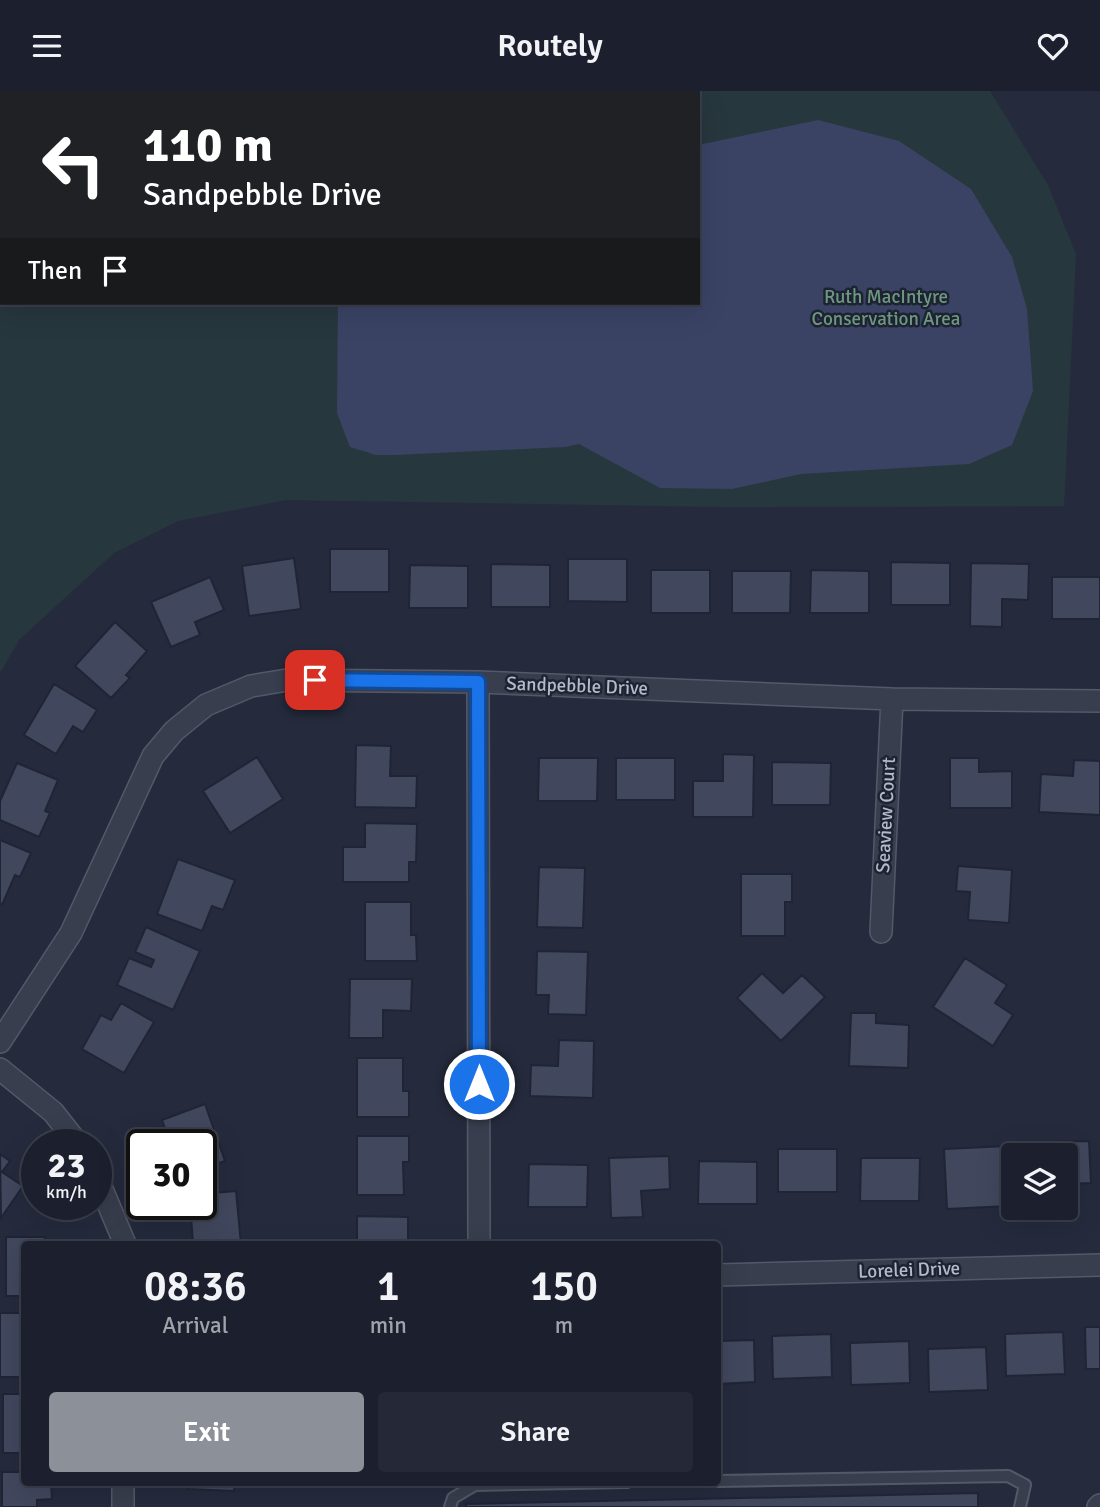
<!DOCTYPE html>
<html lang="en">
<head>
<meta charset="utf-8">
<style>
	body { margin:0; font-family:Signika,sans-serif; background:#252836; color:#f1f3f6; height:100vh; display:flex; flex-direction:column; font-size:26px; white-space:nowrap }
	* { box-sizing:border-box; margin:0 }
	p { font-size:23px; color:#a0a3aa }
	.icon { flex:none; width:38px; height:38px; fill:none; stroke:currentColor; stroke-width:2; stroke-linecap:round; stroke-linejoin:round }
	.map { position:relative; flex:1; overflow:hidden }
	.panel { position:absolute; left:21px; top:1150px; width:700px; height:245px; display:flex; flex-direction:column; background:#1c202e; border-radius:7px; box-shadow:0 7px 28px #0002,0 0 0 2px #3a3e4a }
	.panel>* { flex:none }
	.banner { position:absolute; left:0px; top:0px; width:700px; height:214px; box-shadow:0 7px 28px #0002,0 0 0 2px #3a3e4a; background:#202124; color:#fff; overflow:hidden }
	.buttons { position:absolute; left:1001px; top:1052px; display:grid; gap:14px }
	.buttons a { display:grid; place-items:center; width:77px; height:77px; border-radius:7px; background:#1c202e; box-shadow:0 7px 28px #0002,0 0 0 2px #3a3e4a; font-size:35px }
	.speed { position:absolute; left:21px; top:1038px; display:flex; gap:14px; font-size:35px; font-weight:700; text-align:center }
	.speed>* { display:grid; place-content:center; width:91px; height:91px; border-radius:50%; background:#1c202e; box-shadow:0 7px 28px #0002,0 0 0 2px #3a3e4a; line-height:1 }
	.speed small { font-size:18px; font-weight:400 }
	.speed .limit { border:4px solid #111; border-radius:10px; background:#fff; color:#111 }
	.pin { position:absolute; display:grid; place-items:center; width:60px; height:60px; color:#fff; margin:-30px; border-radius:14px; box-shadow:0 4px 10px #0006 }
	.me { position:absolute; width:77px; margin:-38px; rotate:0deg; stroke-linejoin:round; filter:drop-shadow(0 0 5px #0008) }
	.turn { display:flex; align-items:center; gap:24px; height:147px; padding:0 28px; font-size:32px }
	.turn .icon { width:91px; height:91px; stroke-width:2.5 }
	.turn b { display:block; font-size:49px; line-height:60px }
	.then { display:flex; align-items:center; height:66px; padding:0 28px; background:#0003; gap:14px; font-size:26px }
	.eta { display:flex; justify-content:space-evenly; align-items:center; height:119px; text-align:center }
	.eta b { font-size:42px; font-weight:600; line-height:49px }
	.cta { display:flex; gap:14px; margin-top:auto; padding:14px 28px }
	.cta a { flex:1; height:80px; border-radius:7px; background:#8c9099; color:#fff; font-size:28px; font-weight:600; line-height:80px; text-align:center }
	.cta a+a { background:#252836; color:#f1f3f6 }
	header { display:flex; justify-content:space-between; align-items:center; height:91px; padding:0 28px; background:#1c202e; font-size:32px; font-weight:600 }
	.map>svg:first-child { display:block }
	.green { fill:#27373e; fill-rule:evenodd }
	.water { fill:#3a4364 }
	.building { fill:#41475d; stroke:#202535; stroke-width:2 }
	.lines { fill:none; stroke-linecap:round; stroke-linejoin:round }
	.service-casing { stroke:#545968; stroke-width:14 }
	.minor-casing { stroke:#545968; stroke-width:24 }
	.service { stroke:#393e4e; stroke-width:10 }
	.minor { stroke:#393e4e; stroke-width:21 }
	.route-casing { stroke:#114b97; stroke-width:18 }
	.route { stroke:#1a73e8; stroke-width:12 }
	.labels { text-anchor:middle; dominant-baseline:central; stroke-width:5; stroke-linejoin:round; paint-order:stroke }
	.park-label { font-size:19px; fill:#6d987f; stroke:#1e2333 }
	.street-label { font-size:19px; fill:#b5b9c8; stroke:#1e2333 }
</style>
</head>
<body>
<header><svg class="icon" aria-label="menu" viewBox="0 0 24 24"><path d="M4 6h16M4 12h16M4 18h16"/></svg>Routely<svg class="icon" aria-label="heart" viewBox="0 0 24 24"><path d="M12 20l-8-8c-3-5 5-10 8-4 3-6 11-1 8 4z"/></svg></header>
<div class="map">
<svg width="1100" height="1416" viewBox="0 0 1100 1416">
	<rect width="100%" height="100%" fill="#252b3d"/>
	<path class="green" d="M0 0H990L1048 94 1076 163 1064 415 722 416 286 409 178 430 114 462 20 548 0 582ZM2 2H698V212H2Z"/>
	<path class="water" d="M818 29 899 50 971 98 1012 166 1027 218 1033 300 1012 354 969 373 801 383 732 398 660 397 579 353 565 356 396 364H376L350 356 337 322 338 212H698V54Z"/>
	<path class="building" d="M330 458H389V501H330Z
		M294 467 301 518 249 525 242 475Z
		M568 468H627V511L568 510Z
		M891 471 950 472V514H891Z
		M971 472 1029 473 1028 509 1002 508V536L970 535Z
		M491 473 550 474V516H491Z
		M410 474 468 475V517H409Z
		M651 479H710V522H651Z
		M811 479 869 480V522H810Z
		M732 480H791L790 522H732Z
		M210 486 224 519 195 531 200 544 171 556 151 511Z
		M1052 486H1100V528H1052Z
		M115 531 147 560 126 584 130 587 111 607 75 575Z
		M54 593 97 619 83 641 73 635 56 663 24 644Z
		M356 654 391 655 390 685H417L416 717 355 716Z
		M723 663 754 664 753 726H693V690H723Z
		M257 666 283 708 230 742 203 700Z
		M539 667H598L597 710H538Z
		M616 667H675V709H616Z
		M950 667H979V681L1012 680V717H950Z
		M1074 669 1100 670V724L1039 721 1041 683 1073 685Z
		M772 671 831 672 830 714H772Z
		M17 672 58 689 45 720 50 722 39 746 0 729V710Z
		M365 732 417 733 416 771H409V791H343V756H365Z
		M0 749 31 762 20 786 15 784 2 814 0 813Z
		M178 768 235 789 223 819 212 815 202 840 157 823Z
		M958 775 1012 779 1009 832 968 829 970 801 956 800Z
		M539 776 585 777 583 837 537 836Z
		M741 783H792V811H785V845H741Z
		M365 811H411V844H416L417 870H365Z
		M146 836 200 860 173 919 117 894 129 867 151 876 154 869 135 861Z
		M537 860 588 861 586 924 548 923 549 904H536Z
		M965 867 1007 894 995 912 1013 924 993 955 933 916Z
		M762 882 783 902 802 884 825 906 781 950 737 907Z
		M350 888H412L411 920 383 919V947H349Z
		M121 912 154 931 124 982 82 958 101 924 111 929Z
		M851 922H876V932L909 934 908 977 849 975Z
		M559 949 594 950 593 1007 530 1005 531 974 558 975Z
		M357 967H403V1000H409V1026H357Z
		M205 1013 225 1070 201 1078V1054H171L162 1029Z
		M357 1045H409V1071H403L404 1104H357Z
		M1089 1050 1091 1092 1066 1093V1064H1031V1051Z
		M1007 1055 1009 1115 947 1118 944 1058Z
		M778 1058H837V1101H778Z
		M0 1063 10 1070 2 1081 23 1095 1 1127Z
		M669 1065 670 1098 641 1100 643 1126 611 1127 609 1067Z
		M861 1067H920L919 1110H860Z
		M699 1070 757 1071V1113H698Z
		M529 1073 588 1074 587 1116H528Z
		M236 1100 241 1153H193L191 1125H200L201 1103Z
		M357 1125 408 1126V1151L357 1153Z
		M6 1146H45L44 1153H24V1205H6Z
		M0 1222H24V1286H0Z
		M1085 1236H1100V1278H1086Z
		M1063 1241 1065 1283 1006 1285 1005 1243Z
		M831 1243 832 1286 773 1288 772 1245Z
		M754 1249 755 1291 718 1293V1250Z
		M909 1250 910 1292 851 1294 850 1252Z
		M986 1256 988 1299 929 1301 928 1258Z
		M3 1303H24V1362H3Z
		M2 1381H24V1391H51L52 1408 37 1409V1416H2Z
		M188 1391H235L234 1400 188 1398Z
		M978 1402V1416H466V1413Z"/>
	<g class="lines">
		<defs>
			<path id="service" d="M718 1390 1008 1385 1025 1394 1020 1416
				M450 1416 453 1407 475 1394 628 1391"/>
			<path id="minor" d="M478 591 479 1153
				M881 841 892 608
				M0 951 71 842 153 665 174 640 206 614 251 595 287 589 478 591 892 608 1100 610
				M0 978 53 1021 79 1054
				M96 1084 125 1153
				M718 1184 1100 1174
				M123 1416V1391
				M1098 1416 1100 1414"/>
		</defs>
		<use href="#service" class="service-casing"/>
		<use href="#minor" class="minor-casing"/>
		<use href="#service" class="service"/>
		<use href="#minor" class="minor"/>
	</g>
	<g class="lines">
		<defs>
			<path id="route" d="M315 589 478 591 479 993"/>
		</defs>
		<use href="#route" class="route-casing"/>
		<use href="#route" class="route"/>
	</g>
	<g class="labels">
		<g class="park-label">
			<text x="886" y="206">Ruth MacIntyre<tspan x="886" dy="22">Conservation Area</tspan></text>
		</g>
		<g class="street-label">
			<text transform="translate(577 595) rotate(2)">Sandpebble Drive</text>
			<text transform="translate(886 724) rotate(-87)">Seaview Court</text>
			<text transform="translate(909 1179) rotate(-2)">Lorelei Drive</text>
		</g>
	</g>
</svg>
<div class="buttons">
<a><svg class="icon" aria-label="layers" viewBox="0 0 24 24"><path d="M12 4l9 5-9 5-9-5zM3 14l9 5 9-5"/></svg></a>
</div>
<div class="speed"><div>23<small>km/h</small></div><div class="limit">30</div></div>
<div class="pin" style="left:315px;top:589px;background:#d93025"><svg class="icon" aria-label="arrive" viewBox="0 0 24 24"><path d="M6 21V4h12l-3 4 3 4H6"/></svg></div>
<svg class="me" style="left:479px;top:993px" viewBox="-20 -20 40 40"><circle r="17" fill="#1a73e8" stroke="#fff" stroke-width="3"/><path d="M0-11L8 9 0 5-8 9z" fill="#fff"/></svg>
<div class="banner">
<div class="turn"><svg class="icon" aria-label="left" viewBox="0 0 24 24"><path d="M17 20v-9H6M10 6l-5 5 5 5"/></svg><div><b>110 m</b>Sandpebble Drive</div></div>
<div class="then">Then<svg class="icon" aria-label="arrive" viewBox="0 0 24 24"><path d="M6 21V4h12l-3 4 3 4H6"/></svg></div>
</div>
<section class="panel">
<div class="eta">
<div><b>08:36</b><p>Arrival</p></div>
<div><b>1</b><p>min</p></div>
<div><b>150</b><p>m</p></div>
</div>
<div class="cta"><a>Exit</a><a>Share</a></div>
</section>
</div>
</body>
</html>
